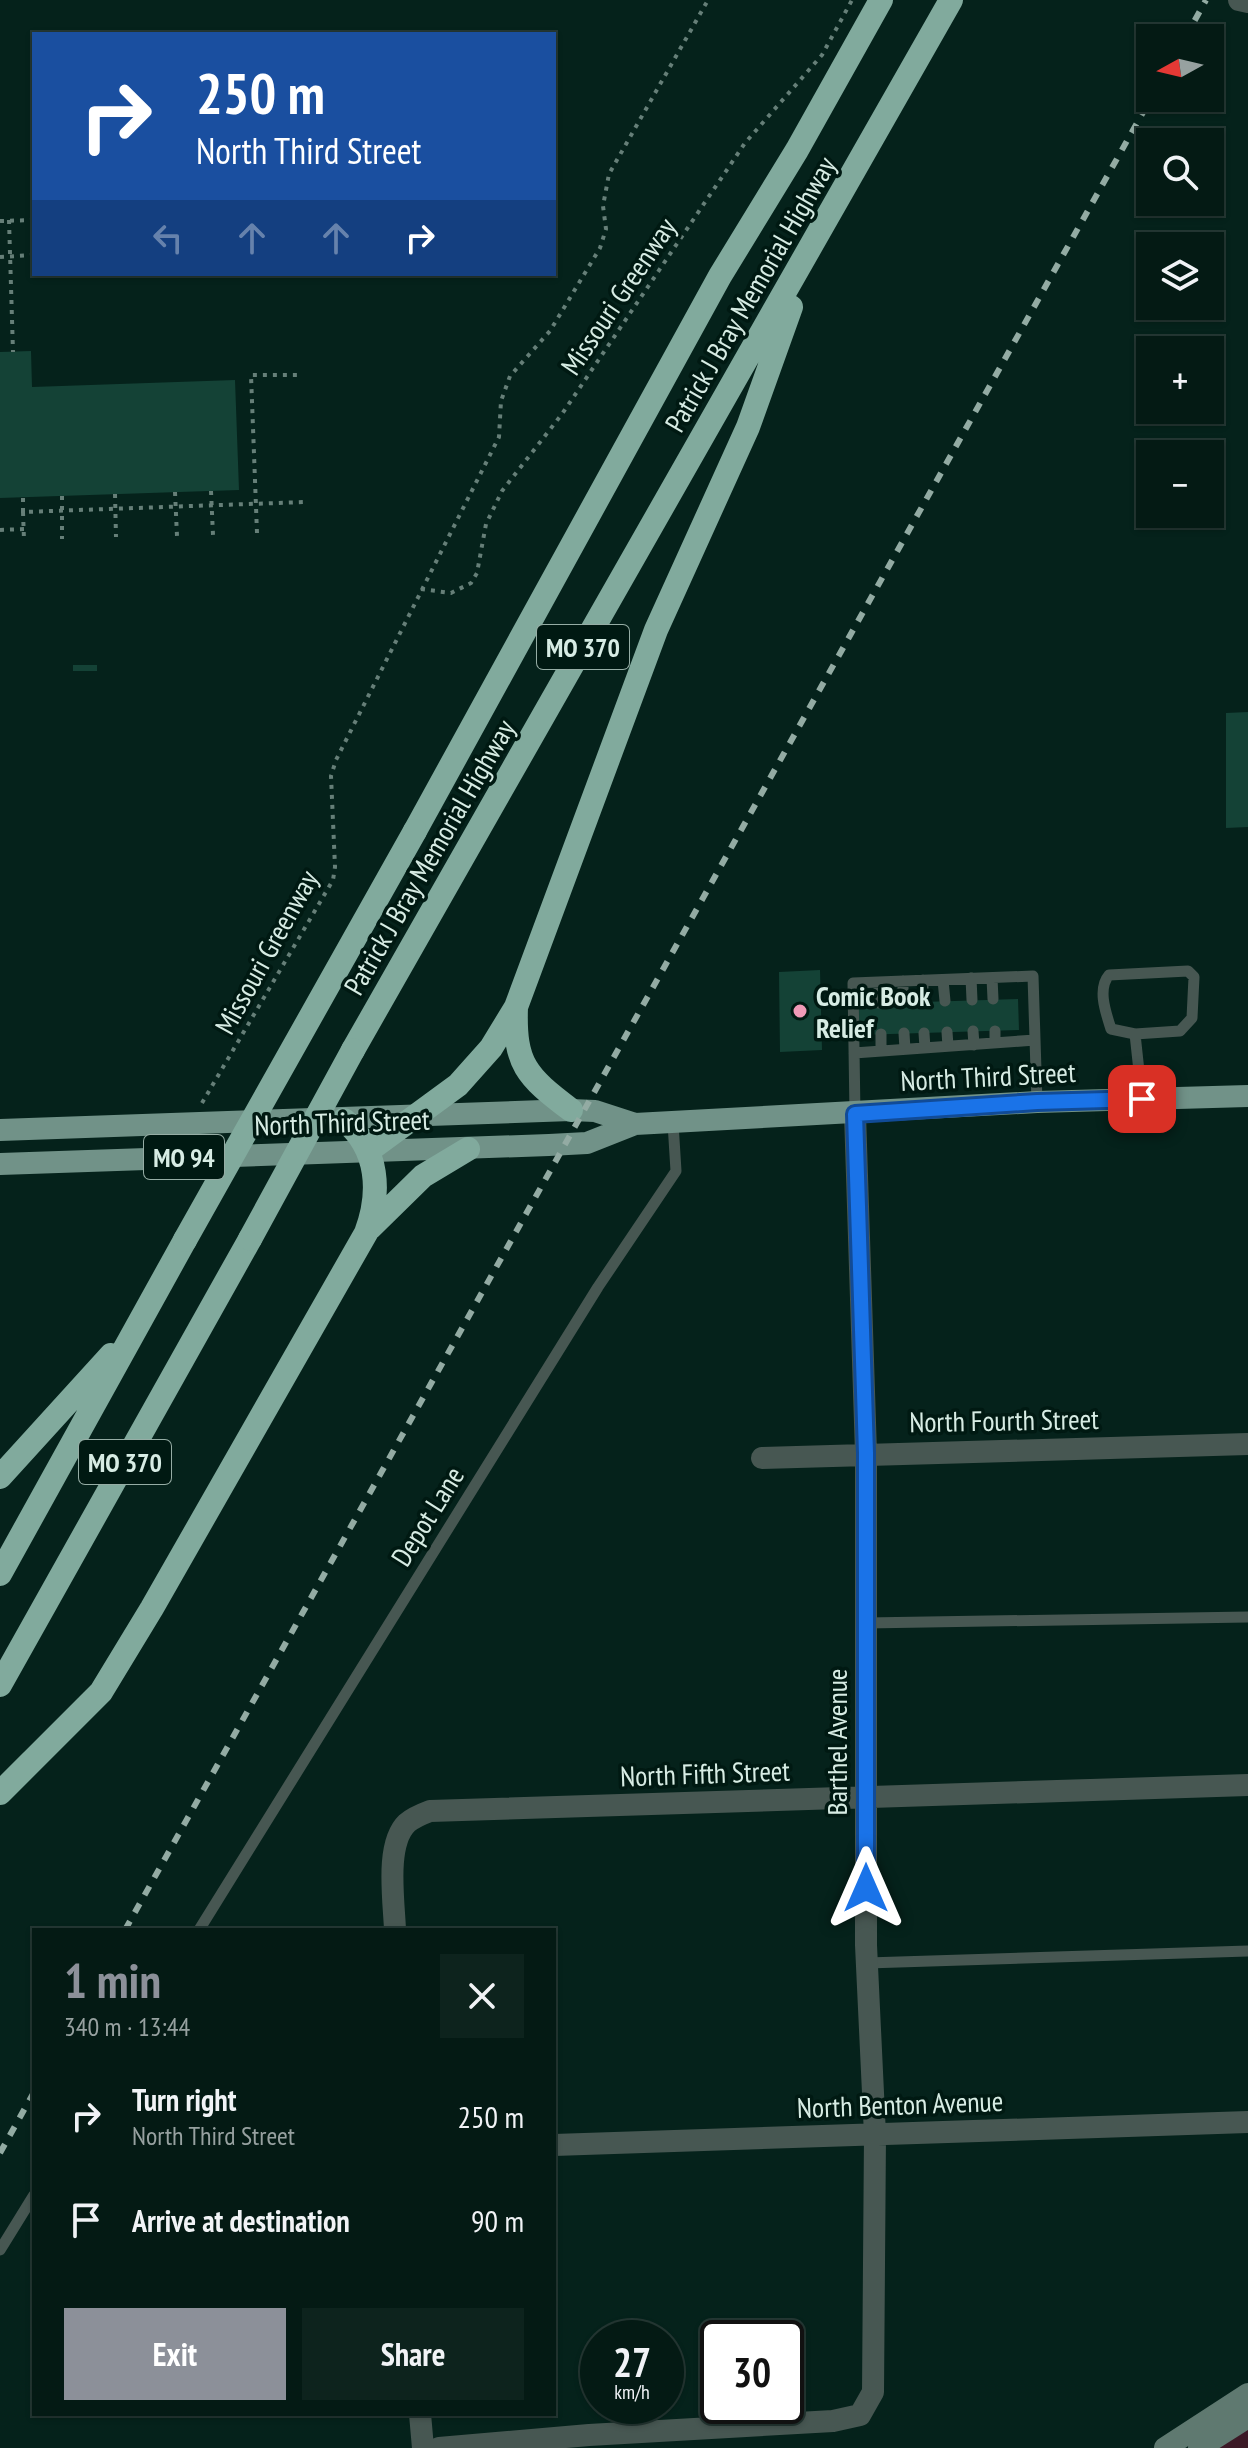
<!DOCTYPE html>
<html lang="en">
<head>
<meta charset="utf-8">
<style>
	body { margin:0; font-family:"PT Sans Narrow",sans-serif; background:#0d231d; color:#f1f3f6; height:100vh; display:flex; flex-direction:column; font-size:30px; white-space:nowrap }
	* { box-sizing:border-box; margin:0 }
	p { font-size:26px; color:#97a1a0 }
	.icon { flex:none; width:44px; height:44px; fill:none; stroke:currentColor; stroke-width:2; stroke-linecap:round; stroke-linejoin:round }
	.map { position:relative; flex:1; overflow:hidden }
	.side { position:absolute; left:32px; top:1928px; width:524px; height:488px; display:flex; flex-direction:column; background:#041a14; border-radius:0px; box-shadow:0 2px 6px #0004,0 0 0 2px #253834 }
	.side>* { flex:none }
	.banner { position:absolute; left:32px; top:32px; width:524px; height:244px; border-radius:0px; box-shadow:0 2px 6px #0004,0 0 0 2px #253834; background:#1a4fa0; color:#fff; overflow:hidden }
	.needle { width:52px; rotate:262deg }
	.tools { position:absolute; left:1136px; top:24px; display:grid; gap:16px }
	.tools a { display:grid; place-items:center; width:88px; height:88px; border-radius:0px; background:#041a14; box-shadow:0 2px 6px #0004,0 0 0 2px #253834; font-size:40px }
	.speed { position:absolute; left:580px; top:2320px; display:flex; gap:16px; font-size:40px; font-weight:700; text-align:center }
	.speed>* { display:grid; place-content:center; width:104px; height:104px; border-radius:50%; background:#041a14; box-shadow:0 2px 6px #0004,0 0 0 2px #253834; line-height:1 }
	.speed small { font-size:20px; font-weight:400 }
	.speed .limit { border:4px solid #111; border-radius:12px; background:#fff; color:#111 }
	.pin { position:absolute; display:grid; place-items:center; width:68px; height:68px; color:#fff; margin:-34px; border-radius:16px; box-shadow:0 4px 12px #0006 }
	.me { position:absolute; width:88px; margin:-44px; rotate:0deg; stroke-linejoin:round; filter:drop-shadow(0 0 6px #0008) }
	.turn { display:flex; align-items:center; gap:28px; height:168px; padding:0 32px; font-size:36px }
	.turn .icon { width:104px; height:104px; stroke-width:2.5 }
	.turn b { display:block; font-size:56px; line-height:68px }
	.lanes { display:flex; align-items:center; height:76px; padding:0 32px; background:#0003; justify-content:center; gap:40px; direction:ltr }
	.lanes .off { opacity:.35 }
	.round { display:grid; place-items:center; flex:none; width:84px; height:84px; border-radius:0px; background:#0d231d }
	.headline { display:flex; align-items:center; justify-content:space-between; height:136px; padding:0 32px }
	h1 { font-size:48px; font-weight:700; line-height:60px; color:#8c9099 }
	.action { display:flex; gap:16px; margin-top:auto; padding:16px 32px }
	.action a { flex:1; height:92px; border-radius:0px; background:#8c9099; color:#fff; font-size:32px; font-weight:700; line-height:92px; text-align:center }
	.action a+a { background:#0d231d; color:#f1f3f6 }
	ul { padding:0; list-style:none }
	li { display:flex; align-items:center; gap:24px; height:104px; padding:0 32px }
	li div { flex:1 }
	li b { display:block; font-size:30px }
	li em { font-style:normal }
	.map>svg:first-child { display:block }
	.green { fill:#3c1926 }
	.building { fill:#144236 }
	.lines { fill:none; stroke-linecap:round; stroke-linejoin:round }
	.path { stroke:#667f78; stroke-width:4; stroke-dasharray:4 6; stroke-linecap:butt }
	.service { stroke:#475752; stroke-width:11 }
	.minor { stroke:#475752; stroke-width:22 }
	.secondary { stroke:#5f7970; stroke-width:22 }
	.primary { stroke:#719288; stroke-width:22 }
	.motorway { stroke:#81aa9d; stroke-width:24 }
	.rail { stroke:#93aba3; stroke-width:6; stroke-dasharray:10 10; stroke-linecap:butt }
	.motorway-bridge { stroke:#81aa9d; stroke-width:24 }
	.route-casing { stroke:#114b97; stroke-width:20 }
	.route { stroke:#1a73e8; stroke-width:14 }
	.poi-dot { fill:#f09ab7; stroke:#001912; stroke-width:3 }
	.labels { text-anchor:middle; dominant-baseline:central; stroke-width:7; stroke-linejoin:round; paint-order:stroke }
	.shield { fill:#001912; stroke:#96ada5; stroke-width:2 }
	.shield-label { font-size:26px; font-weight:bold; fill:#d7ece4 }
	.street-label { font-size:28px; fill:#d7ece4; stroke:#001912 }
	.poi-label { font-size:28px; font-weight:bold; fill:#d7ece4; stroke:#001912; text-anchor:start }
</style>
</head>
<body>
<div class="map">
<svg width="1248" height="2448" viewBox="0 0 1248 2448">
	<rect width="100%" height="100%" fill="#05221b"/>
	<path class="green" d="M1248 2417V2448H1201Z"/>
	<path class="building" d="M31 351 32 387 235 380 239 490 0 498V352Z
		M73 665H97V671H73Z
		M1248 712V827L1226 828V713Z
		M820 970 822 1050 780 1052 779 972Z
		M1018 999 1019 1030 859 1035V1004Z"/>
	<g class="lines">
		<path class="path" d="M9 220 13 352
			M0 221 34 220
			M0 257 34 255
			M211 491 213 535
			M175 492 177 536
			M115 494 116 537
			M62 496V539
			M23 498V512L305 502
			M23 512 24 540
			M0 530 24 529
			M257 533 251 375H300
			M421 589 451 593 471 583 477 573 486 524 502 491 562 414 745 143 822 55 852 0
			M202 1103 333 880 335 867 331 776 336 760 499 437 501 401 510 376 550 331 600 248 606 229 603 206 609 174 708 0"/>
		<path class="service" d="M971 978 972 1000
			M992 978 993 999
			M923 980V1001
			M943 980 945 1001
			M903 981V1002
			M879 982V1003
			M973 1031 974 1045
			M995 1031V1043
			M947 1032 948 1046
			M904 1033 905 1049
			M924 1033 925 1048
			M881 1034V1051
			M1135 1034 1180 1031 1192 1018 1194 977 1188 971 1109 975C1097 989 1106 1013 1111 1029L1135 1034 1142 1099
			M854 1053 1035 1040
			M855 1114 853 983 1033 976 1037 1102
			M866 1623 1248 1617
			M199 1930 598 1287 676 1171 673 1123
			M867 1963 1248 1951
			M0 2250 34 2195"/>
		<path class="minor" d="M1239 0 1248 2
			M762 1458 1248 1444
			M395 1930C394 1901 385 1844 407 1823 414 1817 422 1814 430 1811L1248 1785
			M554 2145 1248 2122
			M420 2414 423 2448
			M439 2448 589 2435 833 2421 860 2415 873 2392 875 2135 866 1945V1453L855 1114"/>
		<path class="secondary" d="M1165 2448 1248 2394
			M1199 2448 1248 2417"/>
		<path class="primary" d="M0 1130 571 1110 595 1111 635 1124
			M0 1164 549 1145 587 1143 635 1124 1037 1102 1248 1096"/>
		<path class="motorway" d="M415 831 720 276 797 150 881 0
			M516 1007C514 1064 526 1076 571 1110
			M353 1050 951 0
			M368 1151 458 1085 491 1048 516 1007 656 630 748 427 791 307
			M370 1228 423 1176 468 1149
			M0 1477 111 1355
			M0 1574 185 1240
			M0 1685 250 1239
			M0 1793 101 1692 152 1608 366 1233C381 1193 379 1149 344 1120"/>
		<path class="rail" d="M1185 38 1206 0
			M125 1930 1151 98
			M0 2153 34 2092"/>
		<path class="motorway-bridge" d="M250 1239 353 1050
			M185 1240 415 831"/>
	</g>
	<g class="lines">
		<defs>
			<path id="route" d="M866 1888V1453L855 1114 1037 1102 1142 1099"/>
		</defs>
		<use href="#route" class="route-casing"/>
		<use href="#route" class="route"/>
	</g>
	<circle class="poi-dot" cx="800" cy="1011" r="8"/>
	<g class="labels">
		<g class="shield">
			<rect x="537" y="625" width="92" height="44" rx="6"/>
			<rect x="144" y="1135" width="80" height="44" rx="6"/>
			<rect x="79" y="1440" width="92" height="44" rx="6"/>
		</g>
		<g class="shield-label">
			<text x="583" y="647">MO 370</text>
			<text x="184" y="1157">MO 94</text>
			<text x="125" y="1462">MO 370</text>
		</g>
		<g class="street-label">
			<text transform="translate(750 294) rotate(-60)">Patrick J Bray Memorial Highway</text>
			<text transform="translate(618 296) rotate(-56)">Missouri Greenway</text>
			<text transform="translate(429 857) rotate(-60)">Patrick J Bray Memorial Highway</text>
			<text transform="translate(266 952) rotate(-61)">Missouri Greenway</text>
			<text transform="translate(988 1076) rotate(-3)">North Third Street</text>
			<text transform="translate(342 1122) rotate(-2)">North Third Street</text>
			<text transform="translate(1004 1420) rotate(-1)">North Fourth Street</text>
			<text transform="translate(427 1516) rotate(-58)">Depot Lane</text>
			<text transform="translate(836 1742) rotate(-90)">Barthel Avenue</text>
			<text transform="translate(705 1773) rotate(-2)">North Fifth Street</text>
			<text transform="translate(900 2104) rotate(-2)">North Benton Avenue</text>
		</g>
		<g class="poi-label">
			<text x="816" y="995">Comic Book<tspan x="816" dy="32">Relief</tspan></text>
		</g>
	</g>
</svg>
<div class="tools">
<a><svg class="needle" viewBox="-14 -14 28 28"><path d="M0-13l5 13h-10z" fill="#e53935"/><path d="M0 13l5-13h-10z" fill="#97a1a0"/></svg></a>
<a><svg class="icon" aria-label="search" viewBox="0 0 24 24"><circle cx="10" cy="10" r="6"/><path d="M15 15l6 6"/></svg></a>
<a><svg class="icon" aria-label="layers" viewBox="0 0 24 24"><path d="M12 4l9 5-9 5-9-5zM3 14l9 5 9-5"/></svg></a>
<a>+</a>
<a>−</a>
</div>
<div class="speed"><div>27<small>km/h</small></div><div class="limit">30</div></div>
<div class="pin" style="left:1142px;top:1099px;background:#d93025"><svg class="icon" aria-label="arrive" viewBox="0 0 24 24"><path d="M6 21V4h12l-3 4 3 4H6"/></svg></div>
<svg class="me" style="left:866px;top:1888px" viewBox="-20 -20 40 40"><path d="M0-17L14 15 0 8-14 15z" fill="#1a73e8" stroke="#fff" stroke-width="4"/></svg>
<div class="banner">
<div class="turn"><svg class="icon" aria-label="right" viewBox="0 0 24 24"><path d="M7 20v-9h11M14 6l5 5-5 5"/></svg><div><b>250 m</b>North Third Street</div></div>
<div class="lanes"><svg class="icon off" aria-label="left" viewBox="0 0 24 24"><path d="M17 20v-9H6M10 6l-5 5 5 5"/></svg><svg class="icon off" aria-label="ahead" viewBox="0 0 24 24"><path d="M12 20V5M6 11l6-6 6 6"/></svg><svg class="icon off" aria-label="ahead" viewBox="0 0 24 24"><path d="M12 20V5M6 11l6-6 6 6"/></svg><svg class="icon" aria-label="right" viewBox="0 0 24 24"><path d="M7 20v-9h11M14 6l5 5-5 5"/></svg></div>
</div>
<section class="side">
<div class="headline"><div><h1>1 min</h1><p>340 m · 13:44</p></div><a class="round"><svg class="icon" aria-label="close" viewBox="0 0 24 24"><path d="M6 6l12 12M18 6L6 18"/></svg></a></div>
<ul>
<li><svg class="icon" aria-label="right" viewBox="0 0 24 24"><path d="M7 20v-9h11M14 6l5 5-5 5"/></svg><div><b>Turn right</b><p>North Third Street</p></div><em>250 m</em></li>
<li><svg class="icon" aria-label="arrive" viewBox="0 0 24 24"><path d="M6 21V4h12l-3 4 3 4H6"/></svg><div><b>Arrive at destination</b></div><em>90 m</em></li>
</ul>
<div class="action"><a>Exit</a><a>Share</a></div>
</section>
</div>
</body>
</html>
